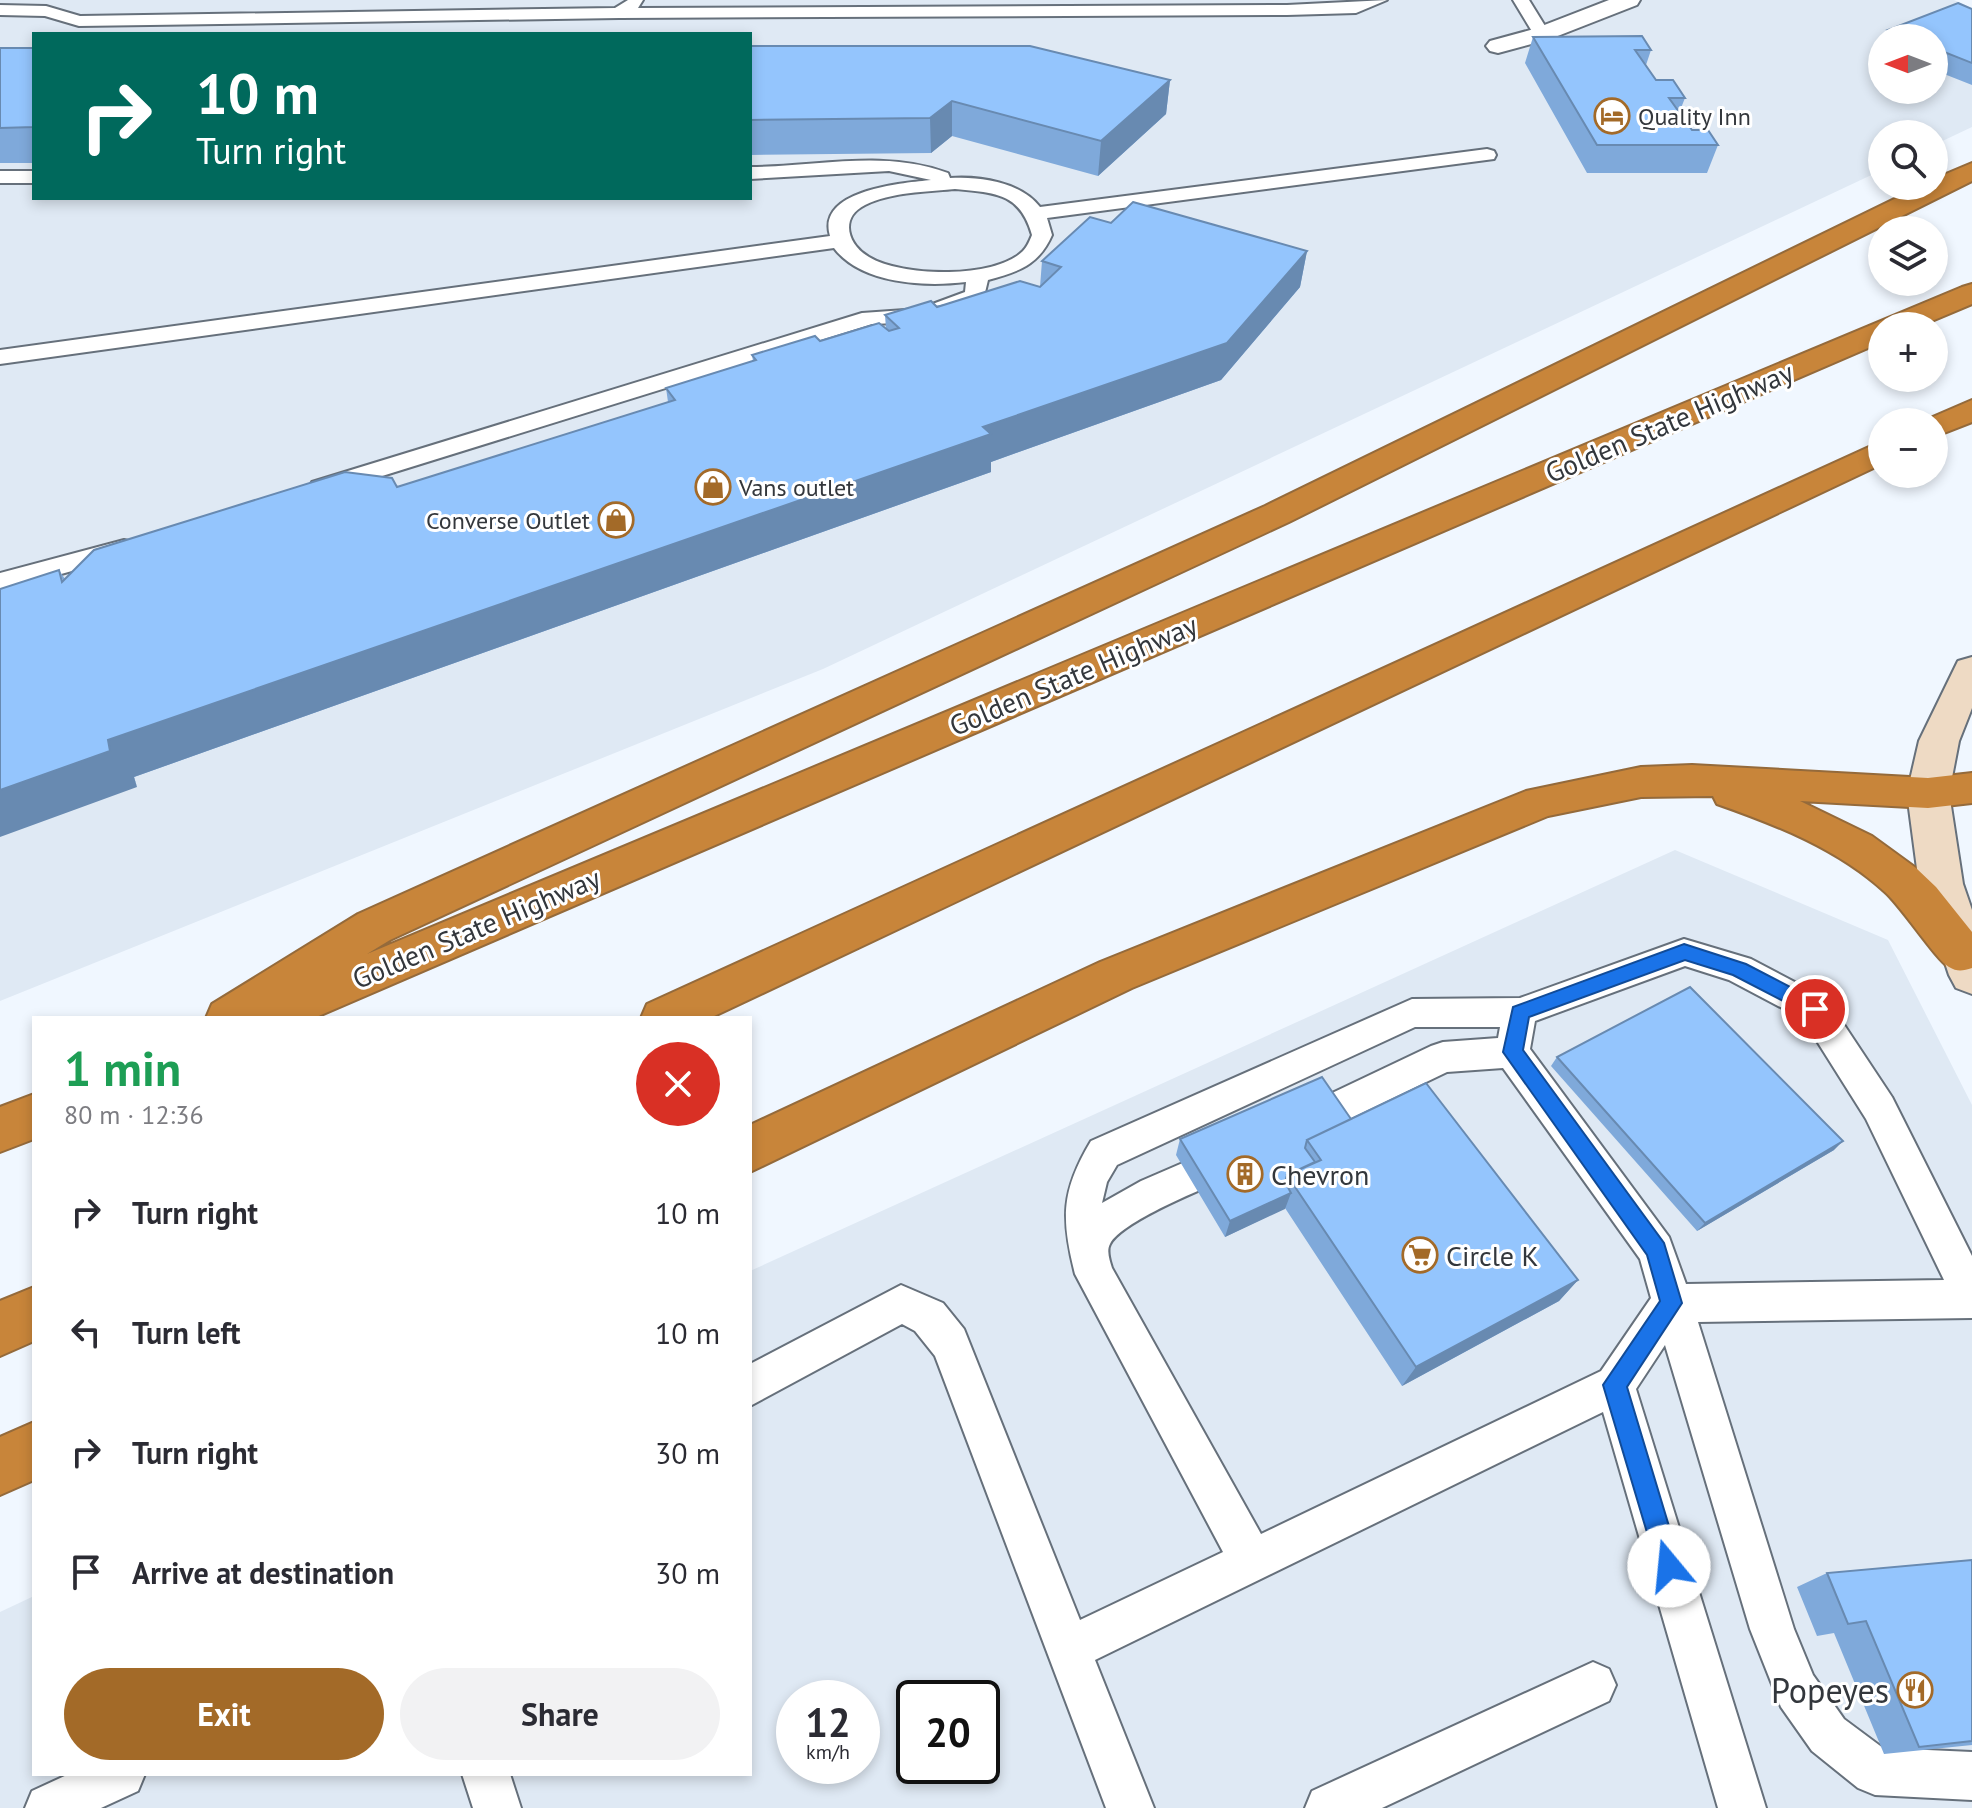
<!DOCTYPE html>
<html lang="en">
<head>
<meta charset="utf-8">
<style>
	body { margin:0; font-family:"PT Sans",sans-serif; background:#f2f2f3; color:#2b2b33; height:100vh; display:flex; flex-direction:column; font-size:30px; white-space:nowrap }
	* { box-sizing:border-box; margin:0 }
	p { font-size:26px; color:#7c7c81 }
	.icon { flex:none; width:44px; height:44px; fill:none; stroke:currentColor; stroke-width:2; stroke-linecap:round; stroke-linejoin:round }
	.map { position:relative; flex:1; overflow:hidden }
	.panel { position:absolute; left:32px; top:1016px; width:720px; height:760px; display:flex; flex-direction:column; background:#fff; border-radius:0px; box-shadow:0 4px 12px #0003 }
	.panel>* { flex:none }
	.top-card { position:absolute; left:32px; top:32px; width:720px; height:168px; border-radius:0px; box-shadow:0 4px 12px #0003; background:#00695c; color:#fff; overflow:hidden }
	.needle { width:52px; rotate:270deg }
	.fabs { position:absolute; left:1868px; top:24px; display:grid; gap:16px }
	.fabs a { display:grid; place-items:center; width:80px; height:80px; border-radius:50%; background:#fff; box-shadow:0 4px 12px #0003; font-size:40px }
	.speed { position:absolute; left:776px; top:1680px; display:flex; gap:16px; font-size:40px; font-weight:700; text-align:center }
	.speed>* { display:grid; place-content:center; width:104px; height:104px; border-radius:50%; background:#fff; box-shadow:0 4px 12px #0003; line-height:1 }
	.speed small { font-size:20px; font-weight:400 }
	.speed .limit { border:4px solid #111; border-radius:12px; background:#fff; color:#111 }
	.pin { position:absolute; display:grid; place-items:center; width:68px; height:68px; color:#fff; margin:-34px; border:4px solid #fff; border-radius:50%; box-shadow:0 2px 8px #0007 }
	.me { position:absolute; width:88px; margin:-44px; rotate:343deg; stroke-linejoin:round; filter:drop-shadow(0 0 6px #0008) }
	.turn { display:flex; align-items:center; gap:28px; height:168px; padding:0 32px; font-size:36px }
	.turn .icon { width:104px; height:104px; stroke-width:2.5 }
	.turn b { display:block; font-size:56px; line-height:68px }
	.round { display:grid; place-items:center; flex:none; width:84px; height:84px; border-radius:42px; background:#f2f2f3 }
	.headline { display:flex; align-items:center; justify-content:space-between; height:136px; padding:0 32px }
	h1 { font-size:48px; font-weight:600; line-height:60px; color:#1e9e55 }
	.cta { display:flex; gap:16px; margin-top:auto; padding:16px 32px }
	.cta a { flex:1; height:92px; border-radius:48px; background:#a36a28; color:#fff; font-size:32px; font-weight:600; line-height:92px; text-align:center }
	.cta a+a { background:#f2f2f3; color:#2b2b33 }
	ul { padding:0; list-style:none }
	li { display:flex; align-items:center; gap:24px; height:120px; padding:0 32px }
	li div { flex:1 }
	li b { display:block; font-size:30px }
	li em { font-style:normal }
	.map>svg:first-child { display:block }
	.built { fill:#dfe9f4; fill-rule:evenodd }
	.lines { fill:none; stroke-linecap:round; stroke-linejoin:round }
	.service-casing { stroke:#66707b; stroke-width:4 }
	.minor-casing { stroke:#66707b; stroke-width:4 }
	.secondary-casing { stroke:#66707b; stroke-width:4 }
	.motorway-casing { stroke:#946a3b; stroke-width:4 }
	.service { fill:#fff; fill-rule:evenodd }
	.minor { fill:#fff; fill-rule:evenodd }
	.secondary { fill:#eedac4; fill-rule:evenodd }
	.motorway { fill:#c8853a; fill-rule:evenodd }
	.wall { fill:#7fa9da }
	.shaded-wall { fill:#688ab1 }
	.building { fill:#94c5fd; stroke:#688ab1; stroke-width:2 }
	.route { fill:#1a73e8; stroke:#114b97; stroke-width:2 }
	.labels { text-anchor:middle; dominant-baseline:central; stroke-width:6; stroke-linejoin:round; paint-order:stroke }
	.far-poi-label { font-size:24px; fill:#33373c; stroke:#fff; text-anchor:start }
	.street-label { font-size:28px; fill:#33373c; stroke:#fff }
	.poi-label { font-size:28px; fill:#33373c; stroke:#fff; text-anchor:start }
	.near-poi-label { font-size:34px; fill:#33373c; stroke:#fff; text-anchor:end }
</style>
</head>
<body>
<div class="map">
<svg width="1972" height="1808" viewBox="0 0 1972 1808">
	<rect width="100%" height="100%" fill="#f0f7ff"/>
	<path class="built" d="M0 0H1954L1972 8V127L1934 145V134H1882V170L823 669 0 1001ZM34 34H750V198H34ZM1882 38H1934V90H1882Z
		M1675 850 1888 940 1972 1105V1808H0V1612L34 1596V1774H750V1271ZM794 1698H862V1766H794ZM914 1698H982V1766H914Z"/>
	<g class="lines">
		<defs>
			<path id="service" d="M628 0H643L638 8 1287 5 1387 0 1356 13 1287 15 619 18 79 26 45 16 0 15V5L46 6 80 16 615 8Z
				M1513 0H1529L1550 34 1548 38H1536Z
				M1487 149 1494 151 1496 155 1494 159 1047 218 1052 235C1039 265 1018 272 988 280L983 301 922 322 872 324 321 495 312 492 309 487 312 482 862 313 919 309 965 292 966 282C925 287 861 284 834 248L0 364V350L830 236C816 190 902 183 931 180L889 171 750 179V167C816 167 884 149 948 173L950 178C980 176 1021 182 1040 207ZM955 189C994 193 1020 192 1032 235 1030 240 1027 247 1023 251 995 279 902 277 869 257 848 245 839 218 865 205 891 192 926 192 955 189Z
				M0 171H34V183H0Z
				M124 540 133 542 137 548 133 554 0 591V573Z
				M1684 939 1751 959 1827 999 1892 1097 1972 1256V1318L1698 1322 1794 1629 1813 1675 1844 1719 1883 1748 1972 1752V1800L1875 1795 1858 1788 1812 1751 1781 1707 1750 1629 1665 1345 1636 1389 1766 1808H1718L1603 1412 1095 1660 1154 1808H1106L935 1356 915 1331 902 1324 750 1406V1364L901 1285 943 1303 964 1329 1080 1620 1223 1552 1075 1274C1061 1219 1061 1191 1091 1141L1412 999 1520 998ZM1685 966 1729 980 1803 1019 1866 1119 1944 1280 1686 1284 1669 1237 1530 1049 1535 1021ZM1415 1027H1500L1498 1038 1443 1042 1431 1046 1290 1113 1285 1124 1290 1135 1303 1140 1316 1135 1447 1072 1503 1068 1640 1259 1651 1298 1601 1371 1261 1534 1112 1268C1110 1261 1106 1251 1110 1244 1122 1220 1215 1184 1242 1172L1247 1160 1242 1148 1229 1143 1141 1181 1102 1203 1107 1182 1117 1165Z
				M1593 1662 1609 1669 1616 1685 1609 1701 1382 1808H1305L1312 1791Z
				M69 1774H145L138 1791 101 1808H25L32 1791Z
				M462 1774H510L521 1808H473Z"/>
			<path id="minor" d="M1609 0H1640L1637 5 1550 39 1498 53 1490 51 1486 46 1490 41 1534 29Z"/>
			<path id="secondary" d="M1972 657V708L1959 741 1949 793 1963 884 1972 910V994L1956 988 1949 975 1919 884 1907 793 1919 741 1958 661Z"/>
			<path id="motorway" d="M1972 163V181L1289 522 390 940 367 954 1962 287 1972 284V304L1920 326H1882V342L314 1018H206L212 1004 358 914 1265 506 1921 186H1934V179Z
				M1972 400V422L1934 437V422H1921Z
				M1882 441V464L710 1018H641L647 1004Z
				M1692 765 1928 778 1972 773V803L1928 808 1800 801 1872 836 1916 868 1936 887 1972 932V968C1963 971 1957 972 1949 967 1937 961 1902 907 1885 892 1838 849 1777 825 1717 804L1713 796 1641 797 1548 816 1132 988 750 1172V1125L1100 962 1526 791 1641 767Z
				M34 1094V1139L0 1152V1107Z
				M34 1287V1341L0 1356V1301Z
				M34 1422V1480L0 1495V1437Z"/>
		</defs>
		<use href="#service" class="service-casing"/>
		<use href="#minor" class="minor-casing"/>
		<use href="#secondary" class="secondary-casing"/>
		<use href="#motorway" class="motorway-casing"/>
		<use href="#service" class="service"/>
		<use href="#minor" class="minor"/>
		<use href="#secondary" class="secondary"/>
		<use href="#motorway" class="motorway"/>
	</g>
	<path class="wall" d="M1972 9V85L1934 70V38H1885L1888 30Z
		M1533 37 1651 50 1646 65 1656 80 1685 98 1679 113 1692 130 1718 145 1707 173H1587L1525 63Z
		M750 46 1170 80 1166 114 1098 176 952 136 931 153 750 155Z
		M0 48H34V163H0Z
		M1111 223 1307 251 1300 287 1221 380 991 462V472L134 777 137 787 59 570 65 579 397 487 668 402 666 388 753 361 752 355 820 341 886 329 885 315 1040 287 1042 261Z
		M1557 1057 1834 1150 1697 1231 1551 1066Z
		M1351 1119 1578 1280 1559 1301 1402 1386 1285 1208 1225 1237 1176 1155 1180 1139Z
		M1972 1560V1745L1884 1754 1834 1633 1817 1636 1797 1587 1827 1573Z"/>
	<path class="shaded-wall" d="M1170 80 1166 114 1098 176 1101 141Z
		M952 101V136L931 153 930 118Z
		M1307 251 1300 287 1221 380 991 462V472L134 777 137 787 0 837V790L108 740 983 427Z
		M1843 1141 1834 1150 1697 1231 1705 1223Z
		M1291 1193 1285 1209 1225 1237 1230 1221Z
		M1578 1280 1559 1301 1402 1386 1416 1367Z"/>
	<path class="building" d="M1958 3 1972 9V63L1934 48V38H1909L1888 30Z
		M1642 36 1651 50H1635L1656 80H1673L1685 98H1669L1692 130H1708L1718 145H1597L1533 37Z
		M750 46H1030L1170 80 1101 141 952 101 930 118 750 120Z
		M0 48H34V127L0 128Z
		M1133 202 1307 251 1227 343 983 427 991 434 108 740 110 751 0 790V589L59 570 62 582 94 550 345 472 392 478 397 487 675 400 666 388 756 360 752 355 815 336 820 341 879 323 889 331 899 328 885 315 931 301 937 307 1020 281 1040 287 1061 267 1042 261 1090 217 1111 223Z
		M1690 987 1843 1141 1705 1223 1557 1057Z
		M1322 1077 1351 1119 1307 1140 1305 1148 1315 1162 1287 1175 1285 1182 1291 1193 1230 1221 1180 1139Z
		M1426 1083 1578 1280 1416 1367 1287 1175 1321 1160 1307 1140Z
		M1972 1560V1741L1919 1747 1866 1621 1848 1624 1827 1573Z"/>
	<path class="route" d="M1684 944 1746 964 1821 1003 1824 1009 1821 1014H1808L1733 975 1685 960 1529 1017 1523 1050 1664 1243 1682 1303 1627 1387 1681 1566 1678 1575 1669 1578 1660 1575 1657 1566 1603 1385 1660 1301 1647 1255 1503 1052 1513 1007Z"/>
	<defs>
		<symbol id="hotel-ring" viewBox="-11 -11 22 22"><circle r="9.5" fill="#fff" stroke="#a36a28" stroke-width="1.5"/><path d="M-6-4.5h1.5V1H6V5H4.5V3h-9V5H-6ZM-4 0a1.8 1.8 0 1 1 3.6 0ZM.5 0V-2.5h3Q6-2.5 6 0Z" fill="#a36a28"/></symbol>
		<symbol id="shop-ring" viewBox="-11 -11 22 22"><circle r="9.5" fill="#fff" stroke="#a36a28" stroke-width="1.5"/><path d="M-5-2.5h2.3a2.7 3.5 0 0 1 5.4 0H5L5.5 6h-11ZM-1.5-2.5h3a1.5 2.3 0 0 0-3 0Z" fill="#a36a28"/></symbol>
		<symbol id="building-ring" viewBox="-11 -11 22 22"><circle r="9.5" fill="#fff" stroke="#a36a28" stroke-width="1.5"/><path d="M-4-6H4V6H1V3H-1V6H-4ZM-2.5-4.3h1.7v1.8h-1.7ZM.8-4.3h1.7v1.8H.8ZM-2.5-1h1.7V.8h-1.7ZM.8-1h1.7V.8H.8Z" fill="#a36a28"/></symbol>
		<symbol id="supermarket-ring" viewBox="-11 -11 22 22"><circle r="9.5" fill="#fff" stroke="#a36a28" stroke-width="1.5"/><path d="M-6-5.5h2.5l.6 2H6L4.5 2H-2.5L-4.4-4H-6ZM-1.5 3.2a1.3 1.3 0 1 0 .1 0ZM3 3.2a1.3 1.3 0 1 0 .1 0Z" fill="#a36a28"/></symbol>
		<symbol id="restaurant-ring" viewBox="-11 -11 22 22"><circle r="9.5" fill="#fff" stroke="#a36a28" stroke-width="1.5"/><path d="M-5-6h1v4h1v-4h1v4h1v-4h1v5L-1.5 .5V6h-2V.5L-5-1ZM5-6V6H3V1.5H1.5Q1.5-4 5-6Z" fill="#a36a28"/></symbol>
	</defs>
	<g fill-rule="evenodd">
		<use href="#hotel-ring" x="1592" y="96" width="40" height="40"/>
		<use href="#shop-ring" x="693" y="467" width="40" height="40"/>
		<use href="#shop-ring" x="596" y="500" width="40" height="40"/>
		<use href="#building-ring" x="1225" y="1154" width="40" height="40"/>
		<use href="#supermarket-ring" x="1400" y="1235" width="40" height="40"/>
		<use href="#restaurant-ring" x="1895" y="1670" width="40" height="40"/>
	</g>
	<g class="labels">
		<g class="far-poi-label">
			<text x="1638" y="116">Quality Inn</text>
			<text x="739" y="487">Vans outlet</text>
			<text x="590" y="520" text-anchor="end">Converse Outlet</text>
		</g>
		<g class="street-label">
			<text transform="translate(1669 422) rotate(-23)">Golden State Highway</text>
			<text transform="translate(1073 675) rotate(-23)">Golden State Highway</text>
			<text transform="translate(476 928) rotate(-23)">Golden State Highway</text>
		</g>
		<g class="poi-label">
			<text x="1271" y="1174">Chevron</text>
			<text x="1446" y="1255">Circle K</text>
		</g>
		<g class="near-poi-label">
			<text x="1889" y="1690">Popeyes</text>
		</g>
	</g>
</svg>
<div class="fabs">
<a><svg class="needle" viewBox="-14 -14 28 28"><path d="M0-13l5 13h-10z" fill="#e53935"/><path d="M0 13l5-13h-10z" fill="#7c7c81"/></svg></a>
<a><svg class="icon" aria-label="search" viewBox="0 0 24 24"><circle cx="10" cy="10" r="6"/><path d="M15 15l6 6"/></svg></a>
<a><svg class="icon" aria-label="layers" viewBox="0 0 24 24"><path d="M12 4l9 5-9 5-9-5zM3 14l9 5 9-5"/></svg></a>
<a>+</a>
<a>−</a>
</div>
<div class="speed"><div>12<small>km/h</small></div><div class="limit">20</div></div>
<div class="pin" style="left:1815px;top:1009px;background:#d93025"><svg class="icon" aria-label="arrive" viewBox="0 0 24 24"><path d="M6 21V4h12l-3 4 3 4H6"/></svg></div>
<svg class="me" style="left:1669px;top:1566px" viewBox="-20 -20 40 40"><circle r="19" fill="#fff"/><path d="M0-13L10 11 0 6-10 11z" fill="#1a73e8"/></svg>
<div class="top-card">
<div class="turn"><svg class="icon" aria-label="right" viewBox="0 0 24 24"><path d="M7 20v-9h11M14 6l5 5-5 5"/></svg><div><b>10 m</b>Turn right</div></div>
</div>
<section class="panel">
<div class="headline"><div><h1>1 min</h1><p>80 m · 12:36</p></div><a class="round" style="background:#d93025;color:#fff"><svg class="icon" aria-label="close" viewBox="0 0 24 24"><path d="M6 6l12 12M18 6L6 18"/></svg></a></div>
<ul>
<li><svg class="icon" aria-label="right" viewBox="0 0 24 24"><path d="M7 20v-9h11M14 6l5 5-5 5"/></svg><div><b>Turn right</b></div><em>10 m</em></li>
<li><svg class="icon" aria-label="left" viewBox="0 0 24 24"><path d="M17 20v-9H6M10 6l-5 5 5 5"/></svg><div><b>Turn left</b></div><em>10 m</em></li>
<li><svg class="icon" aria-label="right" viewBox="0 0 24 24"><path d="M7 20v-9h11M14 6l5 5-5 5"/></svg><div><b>Turn right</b></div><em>30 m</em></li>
<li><svg class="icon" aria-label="arrive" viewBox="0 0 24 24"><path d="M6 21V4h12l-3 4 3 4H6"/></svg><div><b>Arrive at destination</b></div><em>30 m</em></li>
</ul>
<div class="cta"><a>Exit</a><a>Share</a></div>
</section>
</div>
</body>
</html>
